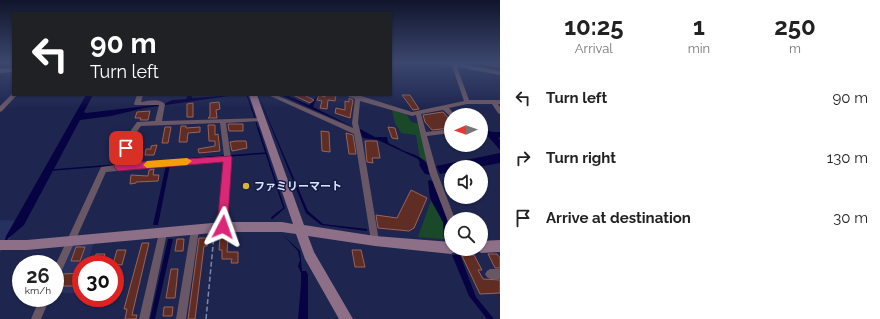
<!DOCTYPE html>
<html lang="en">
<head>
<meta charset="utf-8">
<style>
	body { margin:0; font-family:Raleway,"Noto Sans JP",sans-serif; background:#f2f2f2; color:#222; height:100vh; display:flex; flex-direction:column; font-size:15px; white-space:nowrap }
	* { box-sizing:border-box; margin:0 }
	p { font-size:13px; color:#767676 }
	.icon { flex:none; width:22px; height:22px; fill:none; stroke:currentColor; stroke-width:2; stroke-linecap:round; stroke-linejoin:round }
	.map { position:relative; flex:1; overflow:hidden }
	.details { display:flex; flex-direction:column; background:#fff; width:380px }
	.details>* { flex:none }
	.top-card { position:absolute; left:12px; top:12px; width:380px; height:84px; border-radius:0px; box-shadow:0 1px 3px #0004; background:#202124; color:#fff; overflow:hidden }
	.needle { width:26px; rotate:268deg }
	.controls { position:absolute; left:444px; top:108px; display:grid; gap:8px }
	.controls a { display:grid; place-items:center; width:44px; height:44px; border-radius:50%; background:#fff; box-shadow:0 1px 3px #0004; font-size:20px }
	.speed { position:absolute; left:12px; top:255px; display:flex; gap:8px; font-size:20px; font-weight:700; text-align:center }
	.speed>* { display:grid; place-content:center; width:52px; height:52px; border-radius:50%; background:#fff; box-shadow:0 1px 3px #0004; line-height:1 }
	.speed small { font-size:10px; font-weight:400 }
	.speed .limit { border:6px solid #d22; background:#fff; color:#111 }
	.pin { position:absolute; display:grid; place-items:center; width:34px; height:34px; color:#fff; margin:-17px; border-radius:8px; box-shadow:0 2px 6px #0006 }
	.me { position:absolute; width:44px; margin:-22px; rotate:4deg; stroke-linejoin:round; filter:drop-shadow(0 0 3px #0008) }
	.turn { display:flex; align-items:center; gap:14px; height:84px; padding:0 12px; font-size:18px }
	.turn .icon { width:52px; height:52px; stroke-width:2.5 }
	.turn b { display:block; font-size:28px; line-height:34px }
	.eta { display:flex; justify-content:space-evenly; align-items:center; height:68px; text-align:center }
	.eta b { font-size:24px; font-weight:700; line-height:28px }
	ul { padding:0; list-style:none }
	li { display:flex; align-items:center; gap:12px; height:60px; padding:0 12px }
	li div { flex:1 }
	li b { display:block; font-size:15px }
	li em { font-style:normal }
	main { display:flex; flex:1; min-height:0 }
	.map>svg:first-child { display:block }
	.built { fill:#27315f }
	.green { fill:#1a492a }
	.water { fill:#070241 }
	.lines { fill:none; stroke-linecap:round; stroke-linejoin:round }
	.stream-far2 { stroke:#070241; stroke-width:1 }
	.stream-far1 { stroke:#070241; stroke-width:1.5 }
	.stream { stroke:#070241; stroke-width:2 }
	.building { fill:#5f2d24; stroke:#9b6358 }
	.path { stroke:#8088aa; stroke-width:1.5; stroke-dasharray:5 2.5; stroke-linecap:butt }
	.street { fill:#695766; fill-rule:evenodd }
	.secondary { fill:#8d6f88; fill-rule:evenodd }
	.route { fill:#db2777; stroke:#8e194d }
	.slow { fill:#f59e0b }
	.poi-dot { fill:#d9b334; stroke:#151c44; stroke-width:1.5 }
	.labels { text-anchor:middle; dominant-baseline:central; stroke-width:3; stroke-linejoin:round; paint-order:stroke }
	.poi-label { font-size:11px; font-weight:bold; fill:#dbe4ff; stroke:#151c44; text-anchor:start }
</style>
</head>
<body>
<main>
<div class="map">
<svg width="500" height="319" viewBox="0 0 500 319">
	<rect width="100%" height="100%" fill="#1e264f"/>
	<path class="built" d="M0 220 22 221 0 253Z
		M94 242 87 264H81V293H55V268L66 244Z"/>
	<path class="green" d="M392 110 407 115 411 122 420 124 434 165 420 158 416 135 401 133 395 123Z
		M431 201 443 222 444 239 418 237Z"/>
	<path class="water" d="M86 95H93L84 112 86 113 164 104 172 100 186 99 188 95H192V98L236 95 144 108 111 116 80 120 24 225 10 237 5 238Z
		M258 95 308 211 323 224 367 229V231L321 225 306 213Z
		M280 95H287L309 105 318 95 313 107 353 127Z
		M481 125C487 132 491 132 500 132V137L498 138 500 140V150L486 134 481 130Z
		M360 129 375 137H387L388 142 390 144C396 146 401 150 407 152 421 157 427 159 431 175L425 174 419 165 420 163 418 159 378 140 363 138 359 130Z
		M500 153V163L478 167H451V172L440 174 436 166Z
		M166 165H170L158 225H153Z
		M430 180 434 182 451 230V239L444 240 443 222 430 198 428 181Z
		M283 235 300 251 302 271H306L308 275V319H298L301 284V273L298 266 300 260 298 251Z
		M168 239H173L155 319H150Z
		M452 255H460L476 297 494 319H487L469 296Z"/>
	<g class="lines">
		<path class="stream-far2" d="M247 95 255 118
			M256 122 258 129"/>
		<path class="stream-far1" d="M258 128 284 208 278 213
			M229 156 266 153
			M123 164 225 156
			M53 170 115 165"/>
		<path class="stream" d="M272 218 279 212
			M5 241 8 237"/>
	</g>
	<path class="building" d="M293 95H304L314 100 310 103Z
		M319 95 325 97V95H336L335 101 328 100 327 109 320 108 322 101 317 100Z
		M402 95H410L419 109 413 110Z
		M349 98 353 100 350 118 335 113 336 108 345 110V101L349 102Z
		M219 102 220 109 216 110 217 118H208L210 116V103Z
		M193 103V117H187V104Z
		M150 111 148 120H140L141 118H135L137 112Z
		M443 112 451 121V128L432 130 425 122 423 115Z
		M228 124H243V131H229Z
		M208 125H215V135L218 134 220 151 199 153 198 149 215 146V141H209Z
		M181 126H186V128L200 127V132L188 133 187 142H179Z
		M165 127H171L168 143H162Z
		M388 127 395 128 398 139 392 138Z
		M321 131 329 132 330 152 322 151Z
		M346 133 353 135 356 154H349Z
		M236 141H246L247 148 232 151 230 142Z
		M365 141H377L380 158H372L373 163 367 162Z
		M157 145 154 155H145L146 149H151V146Z
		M154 169 153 175H159L158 181 136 182V183L130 184 131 175 148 176 149 170Z
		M411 190 427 198 414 228 409 231 378 228 376 215 397 218Z
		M199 238H208L207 246H204L195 319H188Z
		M220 238H228L227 252H238V263H231L232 259H222V250H219Z
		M177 239H184L183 251H175Z
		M142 243H149L132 315H137L136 319H125L127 309H124Z
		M76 247H85L80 261H71Z
		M117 250H126L122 265 113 264Z
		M352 250H361L365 267H355Z
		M96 254H105L102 264H93Z
		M488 254H497L500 258V268H495Z
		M474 255 482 270H478L483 279 500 280V293L480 294 462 256Z
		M171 269H178L175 298H166Z
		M81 273V286H58L63 274Z
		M164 307H173L172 316H163Z"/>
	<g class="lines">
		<path class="path" d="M206 319 214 235"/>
		<path class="street" d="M440 63H456L500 71V75L457 67 469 100H500V104H498L500 107V114L498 113 492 104H467L449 108 455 115H451V117L443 110 421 114 426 132 451 129V133L427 136 437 172 455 219H451V223L448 222 447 219 429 172 416 115 412 116 360 101 358 123 362 139 379 241 378 244 375 245 372 244 371 241 354 134 268 95H276L353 128 352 123 355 99 345 95H358L412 112 464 101 452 66Z
			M483 63 500 64V68L483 64Z
			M13 68V72L0 73V69Z
			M13 93V95H17L2 111 0 112V106Z
			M137 95H143L141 102C149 101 159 98 165 104L162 121 264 118 265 119 264 120 262 121 226 123 231 158 227 227 226 230 223 231 220 230 219 227 224 161 106 172 58 279 55 281V266L101 167 115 165 129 133 137 122 155 121 159 105H135L134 104ZM220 123 224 156 123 165 135 134 141 126Z
			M195 226 198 227 199 230 186 319H176L191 230 192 227Z
			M163 229 166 230 167 233 149 319H139L159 233 160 230Z
			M490 269H500V279H490L487 277 485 274 487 271Z
			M40 298H50L41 319H31Z"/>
		<path class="secondary" d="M249 95H257L304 225 375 236 451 242V249H456L455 252 451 254 375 246 308 236 314 252 353 319H339L305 259 296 234 282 232H223L27 250H0V240H27L223 222H282L293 224Z
			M500 240V252L481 253 476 249H481V241Z"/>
	</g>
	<linearGradient id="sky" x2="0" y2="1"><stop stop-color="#10152b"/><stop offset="0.58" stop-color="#3b476e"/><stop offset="1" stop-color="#3b476e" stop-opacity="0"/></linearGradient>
	<rect width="500" height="108" fill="url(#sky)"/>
	<path class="route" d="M123 145H129L130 148 125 163 231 156 232 158 227 231 223 233 219 231 217 227 223 162 118 171 114 167Z"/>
	<path class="slow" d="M187 158 192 161 187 165 147 168 143 165 147 161Z"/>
	<circle class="poi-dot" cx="246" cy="186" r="4"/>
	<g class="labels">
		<g class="poi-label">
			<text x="254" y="186">ファミリーマート</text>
		</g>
	</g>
</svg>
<div class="controls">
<a><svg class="needle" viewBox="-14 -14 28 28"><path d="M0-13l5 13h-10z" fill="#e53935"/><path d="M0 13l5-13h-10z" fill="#767676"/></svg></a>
<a><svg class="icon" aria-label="sound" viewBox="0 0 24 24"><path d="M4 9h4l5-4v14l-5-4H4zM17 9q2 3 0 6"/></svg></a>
<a><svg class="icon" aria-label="search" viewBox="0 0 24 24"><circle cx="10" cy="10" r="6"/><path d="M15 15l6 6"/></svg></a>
</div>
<div class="speed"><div>26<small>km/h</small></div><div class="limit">30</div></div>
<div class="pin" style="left:126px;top:148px;background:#d93025"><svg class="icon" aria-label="arrive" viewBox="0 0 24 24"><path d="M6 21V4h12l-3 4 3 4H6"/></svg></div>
<svg class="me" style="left:223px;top:227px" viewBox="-20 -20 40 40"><path d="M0-17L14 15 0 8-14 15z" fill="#db2777" stroke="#fff" stroke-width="4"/></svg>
<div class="top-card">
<div class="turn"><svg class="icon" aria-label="left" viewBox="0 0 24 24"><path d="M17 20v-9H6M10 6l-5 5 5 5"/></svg><div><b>90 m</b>Turn left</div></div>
</div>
</div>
<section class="details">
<div class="eta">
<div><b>10:25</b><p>Arrival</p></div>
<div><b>1</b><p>min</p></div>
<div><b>250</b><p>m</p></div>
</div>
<ul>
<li><svg class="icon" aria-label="left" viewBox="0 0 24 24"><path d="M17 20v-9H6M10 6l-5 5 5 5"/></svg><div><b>Turn left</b></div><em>90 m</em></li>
<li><svg class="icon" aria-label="right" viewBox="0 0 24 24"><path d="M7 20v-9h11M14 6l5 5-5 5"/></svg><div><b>Turn right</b></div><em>130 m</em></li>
<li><svg class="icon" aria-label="arrive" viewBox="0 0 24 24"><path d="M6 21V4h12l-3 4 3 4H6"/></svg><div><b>Arrive at destination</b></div><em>30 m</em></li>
</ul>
</section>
</main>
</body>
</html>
